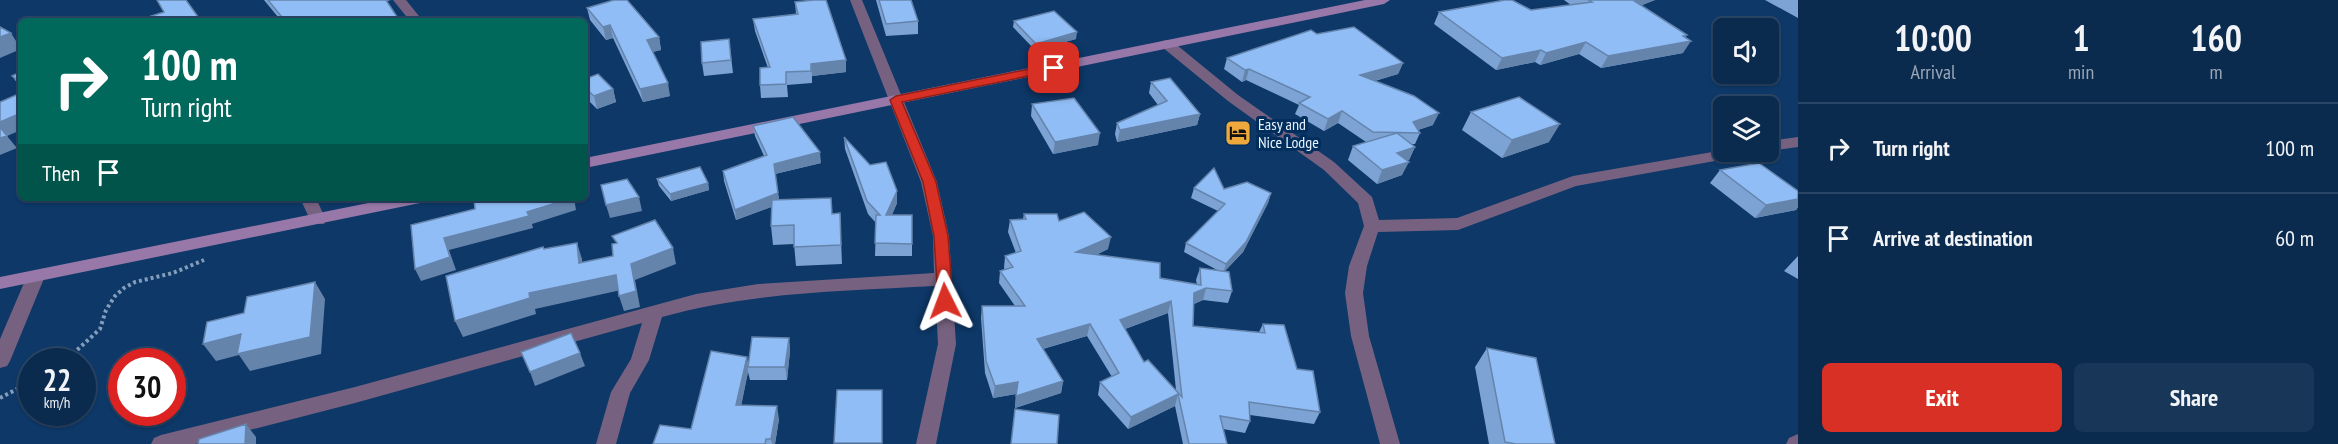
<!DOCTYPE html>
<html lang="en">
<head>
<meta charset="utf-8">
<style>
	body { margin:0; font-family:"PT Sans Narrow",sans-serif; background:#183658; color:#f1f3f6; height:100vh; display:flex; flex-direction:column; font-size:22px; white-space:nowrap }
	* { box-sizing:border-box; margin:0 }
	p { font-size:20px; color:#99a7b6 }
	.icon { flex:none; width:33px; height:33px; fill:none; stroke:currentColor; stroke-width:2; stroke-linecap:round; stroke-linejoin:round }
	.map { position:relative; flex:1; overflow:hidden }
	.details { display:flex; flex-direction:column; background:#0a2a4e; width:540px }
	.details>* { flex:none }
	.guide { position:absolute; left:18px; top:18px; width:570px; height:183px; border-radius:9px; box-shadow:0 2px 4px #0004,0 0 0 2px #2a4666; background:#00695c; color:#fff; overflow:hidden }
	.buttons { position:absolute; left:1713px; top:18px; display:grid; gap:12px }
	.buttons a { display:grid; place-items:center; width:66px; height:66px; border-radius:9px; background:#0a2a4e; box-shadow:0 2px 4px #0004,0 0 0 2px #2a4666; font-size:30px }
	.speed { position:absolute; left:18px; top:348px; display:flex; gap:12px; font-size:30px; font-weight:700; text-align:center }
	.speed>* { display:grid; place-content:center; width:78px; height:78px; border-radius:50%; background:#0a2a4e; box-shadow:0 2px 4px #0004,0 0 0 2px #2a4666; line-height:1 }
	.speed small { font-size:15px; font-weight:400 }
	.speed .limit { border:9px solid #d22; background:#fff; color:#111 }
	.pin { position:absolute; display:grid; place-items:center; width:51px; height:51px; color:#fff; margin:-26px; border-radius:12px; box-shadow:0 3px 9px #0006 }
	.me { position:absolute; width:66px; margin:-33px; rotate:357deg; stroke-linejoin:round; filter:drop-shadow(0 0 4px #0008) }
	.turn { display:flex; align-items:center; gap:21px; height:126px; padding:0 24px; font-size:27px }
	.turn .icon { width:78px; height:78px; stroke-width:2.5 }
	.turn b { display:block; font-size:42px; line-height:51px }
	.then { display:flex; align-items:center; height:57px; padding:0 24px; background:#0003; gap:12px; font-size:22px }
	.eta { display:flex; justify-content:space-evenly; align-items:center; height:102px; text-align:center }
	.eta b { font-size:36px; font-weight:600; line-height:42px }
	.cta { display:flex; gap:12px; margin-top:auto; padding:12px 24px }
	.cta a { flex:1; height:69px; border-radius:9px; background:#d93025; color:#fff; font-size:24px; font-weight:600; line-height:69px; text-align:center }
	.cta a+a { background:#183658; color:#f1f3f6 }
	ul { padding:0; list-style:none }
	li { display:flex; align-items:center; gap:18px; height:90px; padding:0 24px; border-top:2px solid #2a4666 }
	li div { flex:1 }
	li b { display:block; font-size:22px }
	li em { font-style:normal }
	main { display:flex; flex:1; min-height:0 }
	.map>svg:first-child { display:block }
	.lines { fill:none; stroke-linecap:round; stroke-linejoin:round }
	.path { stroke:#849dba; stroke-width:4; stroke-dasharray:3 3; stroke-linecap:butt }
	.minor { fill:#766280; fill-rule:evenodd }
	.secondary { fill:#9778a8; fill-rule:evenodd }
	.wall { fill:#7ca3d3; fill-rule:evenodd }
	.shaded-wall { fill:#6584ac }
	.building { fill:#90bdf5; stroke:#6584ac; stroke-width:1.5; fill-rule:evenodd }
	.route { fill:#d93025; stroke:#8d1f18; stroke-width:1.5 }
	.labels { text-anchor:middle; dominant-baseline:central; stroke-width:6; stroke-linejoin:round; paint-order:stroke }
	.poi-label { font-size:16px; fill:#e9f3ff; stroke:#012e5c; text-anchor:start }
</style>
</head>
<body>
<main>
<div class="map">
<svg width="1798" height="444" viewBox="0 0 1798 444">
	<rect width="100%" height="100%" fill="#0d3868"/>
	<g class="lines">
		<path class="path" d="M64 362 100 329 106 310 115 296 124 288 135 282 173 273 204 260
			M0 398 32 381"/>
		<path class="minor" d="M393 0H406L423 21H410Z
			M850 0H862L937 182 949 236 956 344 936 444H916L938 344 935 286C843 291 752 292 662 317L649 360 630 393 616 444H596L611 392 631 359 642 323 355 403 195 444H151L154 438 161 435 355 387 696 294 758 284 934 273 933 236 921 182Z
			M1167 40 1172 41 1238 95 1334 162 1372 197 1379 220 1457 218 1573 176 1724 150V152H1745L1737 157 1576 186 1458 230 1378 232 1367 266 1363 293 1369 336 1400 444H1380L1351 336 1345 293 1349 266 1364 226 1358 203 1324 170 1228 101 1162 47 1160 44 1162 41Z
			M1798 137V147L1768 151V141Z
			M300 198H316L326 220 324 224H312Z
			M36 270 42 272 45 276 10 361 7 366 0 368V339L27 276 30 272Z
			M1798 434V444H1786L1789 438Z"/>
		<path class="secondary" d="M1365 0H1390L1384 4 585 168V158Z
			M393 198H428L426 202 420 203 0 289V277Z"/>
	</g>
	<path class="wall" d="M264 0H391L387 1 399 20 278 17Z
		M876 0H911L918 21V34L886 36Z
		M1564 0H1655L1641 5 1685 37 1683 53 1601 68 1579 54 1540 65 1535 62 1496 70 1434 24 1439 12 1531 10 1571 5Z
		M1765 0H1798V18Z
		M795 2 846 72 812 76V83L787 85 788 97 761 98 760 85 768 68 755 31 753 19 796 14Z
		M587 8 659 37 661 50 652 52 670 96 643 102 613 38 606 40 590 20Z
		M1014 21 1076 39 1035 50 1013 27Z
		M1317 34 1403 63 1398 74 1375 81 1433 125 1418 130 1420 133 1415 144H1411L1415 147 1409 160 1407 161 1402 175 1377 184 1348 160 1353 146 1366 142 1338 123 1324 131 1295 114 1299 105 1246 80 1242 82 1224 69 1227 58Z
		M729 39 733 73 704 76 702 63Z
		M21 72V88L12 76Z
		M585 79 613 89 616 102 597 109 585 97Z
		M1151 82 1200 114 1197 125 1117 142 1115 134 1117 123 1158 105 1149 93Z
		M1032 104 1098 145 1053 154 1031 116Z
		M1471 112 1549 142 1502 158 1462 130Z
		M753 126 821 163 775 174 779 200 832 214 840 213 842 264 796 266 794 244 773 245 771 226V207L736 220 724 181 723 171 764 156 755 136Z
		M844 137 870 165 897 191V203L892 215H912V256H875L876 223 868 214 845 149Z
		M1720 170 1798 191V207L1796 210 1755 218 1710 183Z
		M657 179 708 183 709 190 671 201 659 186Z
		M1194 188 1224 189 1271 193 1268 203 1243 252 1225 271 1232 291 1228 303 1203 300 1194 304 1193 326 1259 332 1263 324 1297 369 1320 412 1314 424 1250 415V421L1245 433 1223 429 1227 444H1183L1175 406 1128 429 1098 395 1100 382 1112 377 1087 336 1043 349 1063 381 1061 393 1015 408 1016 394 993 398 985 373 981 318 982 306H1015L999 283 1000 271 1005 270 1004 268 1005 256 1016 253 1008 232 1010 220 1023 219 1024 214 1059 221 1108 249 1096 255 1160 278 1197 285 1196 280 1200 268 1217 270 1184 252 1186 243 1218 211 1191 198ZM1168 313 1176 390 1144 362 1125 329Z
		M1798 256V279L1784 271Z
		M789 338 790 351 787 380H750L748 372 741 405 779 419 775 444H653L691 429 747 357 748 364Z
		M1487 348 1555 444H1489L1475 367Z"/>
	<path class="shaded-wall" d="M1633 0H1655L1626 12Z
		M610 25 613 38 606 40 603 27Z
		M1077 32 1076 39 1035 50 1036 44Z
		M11 33 21 49 0 58V37Z
		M1687 35 1682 43 1691 41 1683 53 1601 68 1608 56Z
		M659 37 661 50 649 53 647 40Z
		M1586 42 1579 54 1540 65 1546 53Z
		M1541 50 1535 62 1496 70 1502 58Z
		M846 60V72L812 76 811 64Z
		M1403 63 1398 74 1356 86 1360 75Z
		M1249 69 1246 80 1242 82 1245 70Z
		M668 83 670 96 643 102 640 89Z
		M613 89 616 102 597 109 594 96Z
		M1342 111 1338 123 1324 131 1328 119Z
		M21 113V130L7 136 17 148 0 155V122Z
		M1439 113 1433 125 1411 132 1413 122Z
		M1200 114 1197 125 1117 142 1120 130Z
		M1560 124 1549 142 1502 158 1512 140Z
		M1100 133 1098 145 1053 154 1055 142Z
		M1415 147 1409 160 1391 166 1397 153Z
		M820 152 821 163 775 174 774 164Z
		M1409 162 1402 175 1377 184 1382 170Z
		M708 183 709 190 671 201 670 194Z
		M897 191V203L886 228V215Z
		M778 193 780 204 736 220 735 210Z
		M1271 193 1268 203 1243 252 1223 273 1226 264Z
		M639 197 642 211 610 218 606 205Z
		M572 198H574L576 210 532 224 533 228 449 250 456 270 421 281 415 269 444 238Z
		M1798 199V207L1796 210 1755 218 1766 205Z
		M1111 237 1108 249 1074 265 1076 252Z
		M577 243 582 259 584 279 579 263Z
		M673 248 676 264 635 280 640 307 624 311 619 296 631 264Z
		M616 275 621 290 535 309 536 314 463 337 455 321 529 293Z
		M315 282 325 299 321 354 250 371 239 355 216 361 203 344Z
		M1206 288 1203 300 1191 305 1194 293Z
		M1171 301 1168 313 1117 332 1120 320Z
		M1090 324 1087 336 1035 351 1037 339Z
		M789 338 790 351 787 380 785 367Z
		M580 353 585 366 535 386 530 372Z
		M747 357 748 372 739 417 736 405Z
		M1063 381 1061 393 1015 408 1016 396Z
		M1018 382 1016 394 993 398 995 386Z
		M1178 394 1175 406 1128 429 1131 417Z
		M777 406 779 419 775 444H772L771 439Z
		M246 424 256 437V444H245Z"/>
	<path class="building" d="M157 0H186L201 21H136L164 12Z
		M268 0H386L399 20 406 18 407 21H267L281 16Z
		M614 0H627L659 37 647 40 668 83 640 89 610 25 603 27 587 8Z
		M814 0H826L846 60 811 64V71L786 72V84L760 85V68L770 67 753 19 798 14 795 2Z
		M879 0H911L918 21 886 24Z
		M1505 0H1512L1531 10 1592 2 1588 0H1633L1687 35 1683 36 1691 41 1608 56 1586 42 1546 53 1541 50 1502 58 1439 12Z
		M1054 11 1077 32 1036 44 1014 21Z
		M0 27 11 33 0 37Z
		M1354 27 1403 63 1360 75 1414 96 1439 113 1413 122 1420 133 1373 132 1342 111 1328 119 1299 103 1310 97 1249 69 1245 70 1227 58 1311 30 1317 34Z
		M729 39 731 60 702 63 701 42Z
		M21 72V82L12 76Z
		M598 74 613 89 594 96 585 88V79Z
		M1170 78 1200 114 1120 130 1117 123 1167 101 1151 82Z
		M21 93V113L0 122V102Z
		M1519 97 1560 124 1512 140 1471 112Z
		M1074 98 1100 133 1055 142 1032 104Z
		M793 117 820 152 774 164 778 193 735 210 723 171 767 155 753 126Z
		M0 127 7 136 0 138Z
		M1397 133 1415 147 1397 153 1409 162 1382 170 1353 146Z
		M844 137 870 165 886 162 897 191 886 215H912V244L875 243 876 215H880L867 201Z
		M1759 163 1798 191V199L1766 205 1720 170Z
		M700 167 708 183 670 194 657 179Z
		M1214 168 1224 189 1247 182 1271 193 1246 242 1226 264 1186 243 1225 204 1194 188Z
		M627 179 639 197 606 205 601 185Z
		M480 198H572L527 212 529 216 444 238 450 257 415 269 411 225 475 209 474 199Z
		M831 198 832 214 840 213 841 245 794 247V225L771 226 772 200Z
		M1084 212 1111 237 1076 252 1160 263V278L1201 285 1200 268 1229 272 1232 291 1206 288 1194 293 1193 326 1265 333 1263 324 1284 325 1297 369 1313 371 1320 412 1249 402 1250 421 1220 416 1227 444H1189L1178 394 1131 417 1100 382 1119 373 1090 324 1037 339 1063 381 1016 396 1018 382 995 386 986 361 982 306H1025L1000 271 1013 267 1005 256 1021 251 1010 220 1026 219 1024 214H1057L1059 221ZM1171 301 1182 397 1148 360 1144 362 1120 320Z
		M655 220 673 248 631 264 636 291 619 296 616 275 529 293 530 298 455 321 446 276 543 247 544 249 577 243 579 263 613 256 612 244 617 243 612 236Z
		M315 282 310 337 237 354 241 334 203 344 207 322 244 313 247 297Z
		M571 333 580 353 530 372 521 352Z
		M752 337 789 338 785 367H748Z
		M1487 348 1536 358 1555 444H1516L1505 442Z
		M711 351 747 357 736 405 777 406 771 439H766L765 444H653L660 425 691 429Z
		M837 390H882V443H834Z
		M1015 409 1059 415 1057 444H1011Z
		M246 424 245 444H198L199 439Z"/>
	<path class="route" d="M1054 64 1060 68 1058 70 902 102 936 182 948 236 953 301 951 304H940L938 301 934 236 923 182 890 100 896 96Z"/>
	<defs>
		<symbol id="hotel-square" viewBox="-11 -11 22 22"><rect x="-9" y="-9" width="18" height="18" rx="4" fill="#eea83c" stroke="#012e5c"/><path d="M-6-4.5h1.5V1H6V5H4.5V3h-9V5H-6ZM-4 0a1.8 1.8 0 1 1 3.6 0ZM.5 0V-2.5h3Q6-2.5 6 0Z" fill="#111"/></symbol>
	</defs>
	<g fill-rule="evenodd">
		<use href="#hotel-square" x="1223" y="118" width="30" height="30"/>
	</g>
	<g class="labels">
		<g class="poi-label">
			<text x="1258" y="124">Easy and<tspan x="1258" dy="18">Nice Lodge</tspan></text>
		</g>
	</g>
</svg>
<div class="buttons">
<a><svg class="icon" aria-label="sound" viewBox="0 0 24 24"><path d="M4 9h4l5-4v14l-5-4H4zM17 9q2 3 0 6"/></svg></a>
<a><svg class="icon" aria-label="layers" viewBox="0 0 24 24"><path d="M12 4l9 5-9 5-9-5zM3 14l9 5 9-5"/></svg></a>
</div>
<div class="speed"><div>22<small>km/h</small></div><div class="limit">30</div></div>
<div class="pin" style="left:1054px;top:68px;background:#d93025"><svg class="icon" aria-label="arrive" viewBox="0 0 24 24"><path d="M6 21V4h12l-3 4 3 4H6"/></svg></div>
<svg class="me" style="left:945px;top:301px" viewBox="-20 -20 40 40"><path d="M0-17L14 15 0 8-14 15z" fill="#d93025" stroke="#fff" stroke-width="4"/></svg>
<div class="guide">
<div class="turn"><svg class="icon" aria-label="right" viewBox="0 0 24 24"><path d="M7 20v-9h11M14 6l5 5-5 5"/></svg><div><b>100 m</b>Turn right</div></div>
<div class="then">Then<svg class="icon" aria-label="arrive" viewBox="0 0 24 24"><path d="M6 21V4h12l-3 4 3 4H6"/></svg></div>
</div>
</div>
<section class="details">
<div class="eta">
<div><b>10:00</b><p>Arrival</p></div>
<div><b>1</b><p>min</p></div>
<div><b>160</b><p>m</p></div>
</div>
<ul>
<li><svg class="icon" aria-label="right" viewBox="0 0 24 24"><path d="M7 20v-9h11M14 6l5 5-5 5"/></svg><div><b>Turn right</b></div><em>100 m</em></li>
<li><svg class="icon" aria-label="arrive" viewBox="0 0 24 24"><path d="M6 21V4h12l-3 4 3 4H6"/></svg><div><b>Arrive at destination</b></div><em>60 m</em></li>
</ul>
<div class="cta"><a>Exit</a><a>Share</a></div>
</section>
</main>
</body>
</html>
